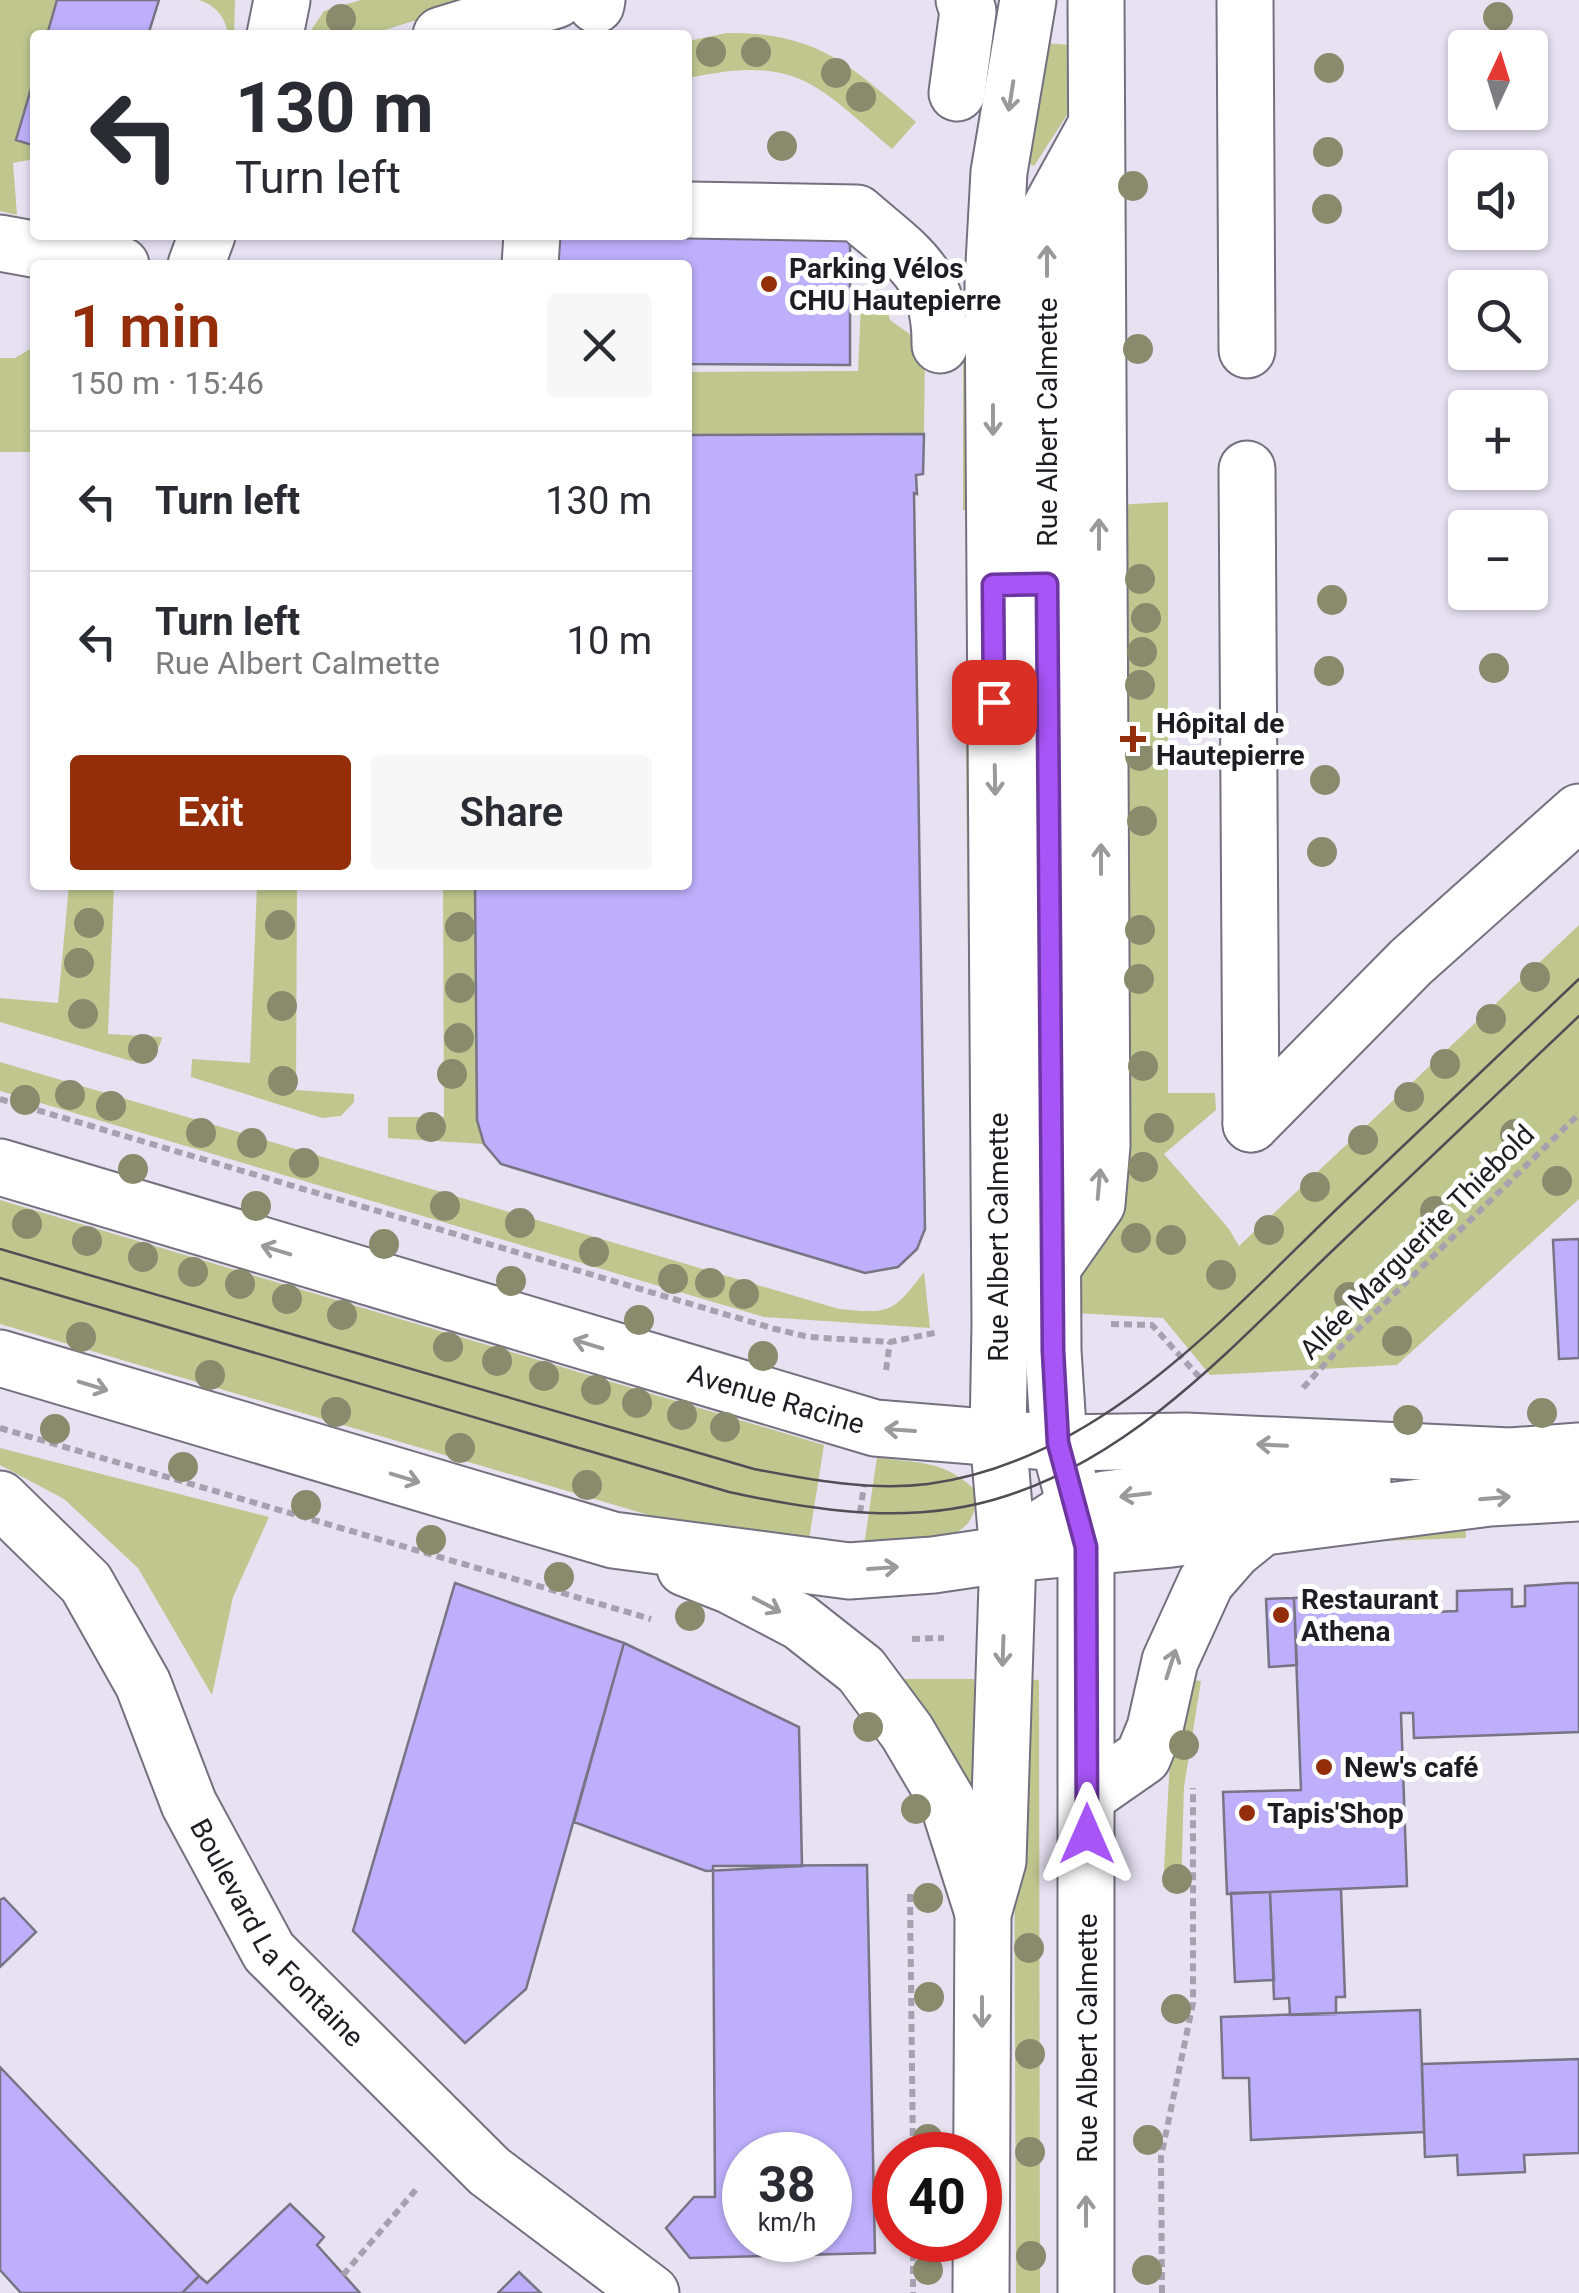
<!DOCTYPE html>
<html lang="en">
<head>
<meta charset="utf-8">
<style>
	body { margin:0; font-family:Roboto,sans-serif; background:#f7f7f7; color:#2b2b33; height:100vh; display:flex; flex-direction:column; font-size:38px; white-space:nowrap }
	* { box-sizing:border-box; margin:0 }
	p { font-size:32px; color:#7c7c81 }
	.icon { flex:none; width:55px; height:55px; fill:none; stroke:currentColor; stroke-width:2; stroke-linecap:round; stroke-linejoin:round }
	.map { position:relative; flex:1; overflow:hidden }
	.panel { position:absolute; left:30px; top:260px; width:662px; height:630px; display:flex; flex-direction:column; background:#fff; border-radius:10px; box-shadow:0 2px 8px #0004 }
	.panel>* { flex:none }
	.top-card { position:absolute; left:30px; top:30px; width:662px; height:210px; border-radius:10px; box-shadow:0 2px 8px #0004; background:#fff; color:#2b2b33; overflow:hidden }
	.needle { width:65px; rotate:4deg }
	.tools { position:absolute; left:1448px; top:30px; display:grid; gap:20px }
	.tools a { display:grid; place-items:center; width:100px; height:100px; border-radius:10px; background:#fff; box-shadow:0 2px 8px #0004; font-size:50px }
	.speed { position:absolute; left:722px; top:2132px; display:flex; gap:20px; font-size:50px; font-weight:700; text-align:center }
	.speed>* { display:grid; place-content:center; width:130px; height:130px; border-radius:50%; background:#fff; box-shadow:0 2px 8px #0004; line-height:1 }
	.speed small { font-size:25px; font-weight:400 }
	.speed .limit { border:15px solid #d22; background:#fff; color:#111 }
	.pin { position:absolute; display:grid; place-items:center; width:85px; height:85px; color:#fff; margin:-42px; border-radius:20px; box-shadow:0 5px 15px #0006 }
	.me { position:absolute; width:110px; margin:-55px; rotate:0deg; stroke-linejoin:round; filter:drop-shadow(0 0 8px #0008) }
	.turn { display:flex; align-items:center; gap:35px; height:210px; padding:0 40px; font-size:45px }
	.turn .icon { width:130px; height:130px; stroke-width:2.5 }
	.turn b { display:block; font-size:70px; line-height:85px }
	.round { display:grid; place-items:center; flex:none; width:105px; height:105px; border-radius:10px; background:#f7f7f7 }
	.overview { display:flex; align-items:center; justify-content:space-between; height:170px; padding:0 40px }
	h1 { font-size:60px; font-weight:600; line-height:75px; color:#942e0a }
	.primary-button { display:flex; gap:20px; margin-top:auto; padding:20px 40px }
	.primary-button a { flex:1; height:115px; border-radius:10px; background:#942e0a; color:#fff; font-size:40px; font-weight:600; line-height:115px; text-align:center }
	.primary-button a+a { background:#f7f7f7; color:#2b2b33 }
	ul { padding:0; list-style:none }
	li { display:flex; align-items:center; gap:30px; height:140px; padding:0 40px; border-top:2px solid #e1e1e2 }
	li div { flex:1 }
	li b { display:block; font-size:38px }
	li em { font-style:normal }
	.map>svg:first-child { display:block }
	.green { fill:#bfc78f }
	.building { fill:#bdaffb; stroke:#777585; stroke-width:2.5; fill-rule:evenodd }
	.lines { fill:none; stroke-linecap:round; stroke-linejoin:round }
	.minor-casing { stroke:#75707f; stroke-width:59 }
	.path { stroke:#a6a1af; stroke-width:6; stroke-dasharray:8 5; stroke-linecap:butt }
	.minor { stroke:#fff; stroke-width:55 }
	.tram { stroke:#504d55; stroke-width:2.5 }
	.tree { fill:#8a8a6d }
	.oneway { stroke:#9a999c }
	.route-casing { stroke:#6d37a1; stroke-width:25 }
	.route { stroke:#a855f7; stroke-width:18 }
	.poi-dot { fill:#942e0a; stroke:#fff; stroke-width:4 }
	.labels { text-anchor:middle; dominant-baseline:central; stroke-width:10; stroke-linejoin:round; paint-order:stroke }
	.poi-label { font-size:28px; font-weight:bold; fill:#1f1d23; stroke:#fff; text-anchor:start }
	.street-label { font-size:28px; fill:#1f1d23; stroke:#fff }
</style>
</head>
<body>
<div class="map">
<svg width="1579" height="2293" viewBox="0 0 1579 2293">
	<rect width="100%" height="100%" fill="#e7e1f2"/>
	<path class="green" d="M0 0H58L47 35H35V76L16 140 35 146V159L13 163 17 215 0 211Z
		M198 0H235L234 35 228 34C226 18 215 4 198 0Z
		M361 0H482L368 35H308L324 11Z
		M727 33C818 32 851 66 916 122L892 149C814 82 796 55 688 78V41Z
		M1035 42 1080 46 1076 101 1034 166 1022 160Z
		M963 288 970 305 975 510H963Z
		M881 289 890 320 925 345 924 434 688 435V372L858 371 861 303Z
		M35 346V452H0V358H15Z
		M1168 502V1093H1215L1216 1110 1164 1154 1229 1229 1239 1246 1579 925V1199L1397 1365 1210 1375 1163 1318 1075 1313 1117 505Z
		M965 676 976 677 981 1316H972Z
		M69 885H114L108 1034 162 1037C159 1054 147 1060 131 1061L0 1022V998L58 1003Z
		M257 885H297L296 1090 354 1094V1102L341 1116 322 1118 191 1077 192 1059 250 1063Z
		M443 885H475L477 1120 484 1144 388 1138V1117H444Z
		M0 1062 839 1309C890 1314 893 1313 924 1272L930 1328 764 1317 0 1091Z
		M0 1200 824 1445 808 1546 720 1536 0 1324Z
		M0 1448 269 1517 233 1597 212 1695 138 1568 64 1499 0 1465Z
		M877 1457C918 1464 942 1459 974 1489 987 1550 903 1543 864 1546Z
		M1465 1516 1466 1538 1298 1544Z
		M903 1679H974L977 1789 971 1791 952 1753Z
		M1021 1679 1039 1680 1040 2293H1016L1014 1767Z
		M1182 1679 1201 1681 1184 1787 1181 1889 1163 1887 1171 1742Z"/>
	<path class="building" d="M57 0H159L148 35H47Z
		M35 75V146L16 140Z
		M850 224V365L688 364V265H543L544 235H688Z
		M924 434 923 474 916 475 917 494 914 493 925 1229 917 1249 898 1267 865 1273 501 1164 484 1144 477 1120 475 885H688V435Z
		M1579 1239V1358L1559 1359 1553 1240Z
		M455 1583 624 1643 526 1989 465 2043 353 1931Z
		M1567 1583H1579V1732L1414 1738 1413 1713H1401L1407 1886 1227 1894 1223 1792 1301 1790 1294 1598 1408 1594 1409 1613 1457 1611V1591L1512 1589V1607L1525 1606V1586Z
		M1294 1598 1297 1665 1269 1667 1266 1599Z
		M624 1643 799 1727 802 1866 706 1871 574 1822Z
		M867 1865 875 2253 690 2258 666 2228 694 2197H715L713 1866ZM745 2155H830V2240H745Z
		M1341 1889 1345 1997H1336V2014L1290 2015 1289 1998 1274 1999 1270 1892Z
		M1270 1892 1274 1980 1235 1982 1231 1893Z
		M4 1898 36 1932 0 1967V1900Z
		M1420 2010 1424 2132 1251 2140 1249 2078H1223L1221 2017Z
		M1579 2059V2153L1524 2155 1525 2172 1458 2175 1457 2155 1425 2157 1422 2064Z
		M0 2067 199 2276 182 2293H21L0 2270Z
		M290 2204 324 2237 317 2245 360 2293H182L199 2276 207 2283Z
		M519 2272 541 2293H498Z"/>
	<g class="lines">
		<defs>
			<g id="minor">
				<path d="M1245 0 1247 350"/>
				<path d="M596 5 597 0"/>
				<path d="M275 35 282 0"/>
				<path d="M441 35 556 0"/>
				<path d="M957 93 968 11 964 0"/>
				<path d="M688 210 857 213C907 257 941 272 940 345"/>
				<path d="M0 243 121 265"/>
				<path d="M196 265 207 235"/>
				<path d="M530 265 532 235"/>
				<path d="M1247 469 1251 1124"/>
				<path d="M1251 1124 1411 962 1579 812"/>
				<path id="s1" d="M0 1167 875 1428 1059 1443 1186 1441 1510 1456 1579 1451"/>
				<path d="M1052 1268 1097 1204 1102 1146 1096 0"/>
				<path d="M0 1358 613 1540 849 1571 933 1565 1008 1554 1171 1539 1490 1498 1579 1493"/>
				<path id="s2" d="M0 1499 86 1583 143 1684 189 1804 269 1952 489 2171 651 2293"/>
				<path d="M1046 1525 1075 1506 1105 1499 1179 1490 1363 1481"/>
				<path d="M685 1568 731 1586 800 1622 861 1670 907 1732 947 1800 983 1913"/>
				<path d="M1087 1796 1143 1757 1155 1728 1170 1661 1206 1582 1234 1550 1260 1529"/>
				<path d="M981 2293 983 1914 998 1861 1008 1554 998 1436 1000 1324 993 282 999 172 1028 0"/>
				<path d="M1086 2293V1547L1059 1443 1053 1351 1047 214 1095 127"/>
			</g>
		</defs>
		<use href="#minor" class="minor-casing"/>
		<path class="path" d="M0 1099 775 1329 809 1337 890 1342 939 1332
			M1111 1324 1152 1325 1203 1381
			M886 1370 890 1342
			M1303 1388 1344 1343 1579 1114
			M0 1428 651 1619
			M860 1513 864 1485
			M912 1639 944 1638
			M910 1894 913 2155
			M913 2240V2293
			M343 2275 419 2186
			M1162 2293 1161 2157 1193 2003V1788"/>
		<use href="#minor" class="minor"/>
		<path class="tram" d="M0 1249 754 1469C811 1480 871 1491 928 1484 1100 1461 1224 1317 1342 1204 1421 1129 1500 1054 1579 979
			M0 1278 729 1492C820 1512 915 1526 1006 1496 1137 1454 1235 1344 1331 1252 1413 1173 1496 1095 1579 1016"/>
	</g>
	<g class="tree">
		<circle cx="1498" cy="17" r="15"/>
		<circle cx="341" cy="19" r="15"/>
		<circle cx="711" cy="52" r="15"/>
		<circle cx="756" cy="52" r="15"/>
		<circle cx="1329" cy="68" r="15"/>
		<circle cx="836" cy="73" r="15"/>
		<circle cx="861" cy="97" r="15"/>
		<circle cx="782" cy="146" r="15"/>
		<circle cx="1328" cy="152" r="15"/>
		<circle cx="1133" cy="186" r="15"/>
		<circle cx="1327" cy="209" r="15"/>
		<circle cx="1138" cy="349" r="15"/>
		<circle cx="1140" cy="579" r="15"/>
		<circle cx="1332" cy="600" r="15"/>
		<circle cx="1146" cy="618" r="15"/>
		<circle cx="1142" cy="652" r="15"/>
		<circle cx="1494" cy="668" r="15"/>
		<circle cx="1329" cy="671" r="15"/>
		<circle cx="1140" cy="685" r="15"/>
		<circle cx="1140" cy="756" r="15"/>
		<circle cx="1325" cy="780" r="15"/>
		<circle cx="1142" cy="821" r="15"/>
		<circle cx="1322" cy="852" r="15"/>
		<circle cx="89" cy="923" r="15"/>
		<circle cx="280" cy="925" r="15"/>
		<circle cx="460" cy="927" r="15"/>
		<circle cx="1140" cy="930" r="15"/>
		<circle cx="79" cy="963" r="15"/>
		<circle cx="1535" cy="977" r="15"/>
		<circle cx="1139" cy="979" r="15"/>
		<circle cx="460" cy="988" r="15"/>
		<circle cx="282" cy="1006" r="15"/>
		<circle cx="83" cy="1014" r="15"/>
		<circle cx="1491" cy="1019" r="15"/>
		<circle cx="459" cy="1038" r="15"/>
		<circle cx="143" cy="1049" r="15"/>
		<circle cx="1445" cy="1064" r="15"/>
		<circle cx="1143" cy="1066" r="15"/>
		<circle cx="452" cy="1074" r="15"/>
		<circle cx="283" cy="1081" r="15"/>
		<circle cx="70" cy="1095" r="15"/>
		<circle cx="1409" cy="1097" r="15"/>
		<circle cx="25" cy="1100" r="15"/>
		<circle cx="111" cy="1106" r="15"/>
		<circle cx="431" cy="1127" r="15"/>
		<circle cx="1159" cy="1128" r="15"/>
		<circle cx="201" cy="1133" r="15"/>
		<circle cx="1515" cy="1134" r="15"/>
		<circle cx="1363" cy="1140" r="15"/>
		<circle cx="252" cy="1143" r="15"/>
		<circle cx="304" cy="1163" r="15"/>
		<circle cx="1143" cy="1167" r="15"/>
		<circle cx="133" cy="1169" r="15"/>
		<circle cx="1557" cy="1181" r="15"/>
		<circle cx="1315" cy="1187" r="15"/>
		<circle cx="256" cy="1206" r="15"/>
		<circle cx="445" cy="1206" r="15"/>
		<circle cx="1435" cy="1211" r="15"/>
		<circle cx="520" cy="1223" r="15"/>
		<circle cx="27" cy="1224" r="15"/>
		<circle cx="1269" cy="1230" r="15"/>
		<circle cx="1136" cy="1238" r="15"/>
		<circle cx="1171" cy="1240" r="15"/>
		<circle cx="87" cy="1241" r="15"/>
		<circle cx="384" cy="1244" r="15"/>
		<circle cx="594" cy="1252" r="15"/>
		<circle cx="143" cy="1257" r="15"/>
		<circle cx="193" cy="1272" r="15"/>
		<circle cx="1221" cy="1275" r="15"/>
		<circle cx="673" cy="1279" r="15"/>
		<circle cx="511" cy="1281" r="15"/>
		<circle cx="710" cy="1283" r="15"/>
		<circle cx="240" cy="1284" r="15"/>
		<circle cx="744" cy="1294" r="15"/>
		<circle cx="1349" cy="1297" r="15"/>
		<circle cx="287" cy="1299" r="15"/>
		<circle cx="342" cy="1315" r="15"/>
		<circle cx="639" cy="1320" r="15"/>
		<circle cx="81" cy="1337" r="15"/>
		<circle cx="1397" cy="1341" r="15"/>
		<circle cx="448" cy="1347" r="15"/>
		<circle cx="763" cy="1356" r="15"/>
		<circle cx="497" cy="1361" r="15"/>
		<circle cx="210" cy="1375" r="15"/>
		<circle cx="544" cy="1376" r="15"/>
		<circle cx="596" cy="1390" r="15"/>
		<circle cx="637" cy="1403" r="15"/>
		<circle cx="336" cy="1412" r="15"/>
		<circle cx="1542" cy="1413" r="15"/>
		<circle cx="682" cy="1415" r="15"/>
		<circle cx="1408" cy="1420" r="15"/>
		<circle cx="725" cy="1427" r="15"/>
		<circle cx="55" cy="1429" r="15"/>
		<circle cx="460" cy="1448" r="15"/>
		<circle cx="183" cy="1467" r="15"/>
		<circle cx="587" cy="1485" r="15"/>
		<circle cx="306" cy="1505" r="15"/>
		<circle cx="431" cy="1540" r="15"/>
		<circle cx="559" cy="1577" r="15"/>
		<circle cx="690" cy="1616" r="15"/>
		<circle cx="868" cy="1727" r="15"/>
		<circle cx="1184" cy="1745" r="15"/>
		<circle cx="916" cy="1809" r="15"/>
		<circle cx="1177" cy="1879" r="15"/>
		<circle cx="928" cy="1898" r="15"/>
		<circle cx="1029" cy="1948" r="15"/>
		<circle cx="929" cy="1997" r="15"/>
		<circle cx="1176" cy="2009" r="15"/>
		<circle cx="1030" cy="2054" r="15"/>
		<circle cx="928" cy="2139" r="15"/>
		<circle cx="1148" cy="2140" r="15"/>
		<circle cx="1030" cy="2152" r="15"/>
		<circle cx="1031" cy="2256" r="15"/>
		<circle cx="928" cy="2270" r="15"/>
		<circle cx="1147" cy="2270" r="15"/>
	</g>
	<defs><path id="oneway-shaft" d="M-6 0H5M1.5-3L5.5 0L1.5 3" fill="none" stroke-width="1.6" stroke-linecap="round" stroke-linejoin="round" transform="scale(2.5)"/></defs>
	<g class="oneway">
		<use href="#oneway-shaft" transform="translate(1011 96) rotate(99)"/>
		<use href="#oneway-shaft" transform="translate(1047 261) rotate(-90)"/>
		<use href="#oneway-shaft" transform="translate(993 420) rotate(90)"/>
		<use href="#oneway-shaft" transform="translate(1099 534) rotate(-90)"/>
		<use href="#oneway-shaft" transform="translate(995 780) rotate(89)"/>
		<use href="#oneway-shaft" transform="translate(1101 859) rotate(-90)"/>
		<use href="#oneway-shaft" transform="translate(1099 1184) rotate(-85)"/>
		<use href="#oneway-shaft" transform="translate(276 1250) rotate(-163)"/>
		<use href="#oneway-shaft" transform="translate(588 1344) rotate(-163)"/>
		<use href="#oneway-shaft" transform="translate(93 1386) rotate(17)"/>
		<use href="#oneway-shaft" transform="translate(900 1430) rotate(-176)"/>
		<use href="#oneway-shaft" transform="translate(1272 1445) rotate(-177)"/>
		<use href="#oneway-shaft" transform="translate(405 1478) rotate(17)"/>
		<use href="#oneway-shaft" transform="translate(1135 1495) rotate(173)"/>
		<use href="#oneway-shaft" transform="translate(1495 1498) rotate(-5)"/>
		<use href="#oneway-shaft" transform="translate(883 1568) rotate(-4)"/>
		<use href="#oneway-shaft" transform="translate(767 1605) rotate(28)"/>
		<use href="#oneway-shaft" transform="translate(1003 1651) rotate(92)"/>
		<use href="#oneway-shaft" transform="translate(1171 1664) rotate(-72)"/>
		<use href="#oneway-shaft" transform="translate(982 2012) rotate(90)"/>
		<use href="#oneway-shaft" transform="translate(1086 2211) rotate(-90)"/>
	</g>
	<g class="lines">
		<defs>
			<path id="route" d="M994 702 993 585 1047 584 1053 1351 1058 1443 1086 1547 1087 1834"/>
		</defs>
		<use href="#route" class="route-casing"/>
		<use href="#route" class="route"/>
	</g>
	<g class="poi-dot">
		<circle cx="769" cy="284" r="10"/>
		<path d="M1128 724h10v10h10v10h-10v10h-10v-10h-10v-10h10z"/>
		<circle cx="1281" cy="1615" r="10"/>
		<circle cx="1324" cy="1767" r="10"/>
		<circle cx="1247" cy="1813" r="10"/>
	</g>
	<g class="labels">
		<g class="poi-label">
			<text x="789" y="268">Parking Vélos<tspan x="789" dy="32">CHU Hautepierre</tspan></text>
			<text x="1156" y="723">Hôpital de<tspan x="1156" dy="32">Hautepierre</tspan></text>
			<text x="1301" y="1599">Restaurant<tspan x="1301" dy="32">Athena</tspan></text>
			<text x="1344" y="1767">New's café</text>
			<text x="1267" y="1813">Tapis'Shop</text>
		</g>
		<g class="street-label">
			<text transform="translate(1047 422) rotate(-90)">Rue Albert Calmette</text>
			<text transform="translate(998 1237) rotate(-90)">Rue Albert Calmette</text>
			<text transform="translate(1417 1242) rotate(-45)">Allée Marguerite Thiebold</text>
			<text stroke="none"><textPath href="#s1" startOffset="810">Avenue Racine</textPath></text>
			<text stroke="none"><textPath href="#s2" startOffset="522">Boulevard La Fontaine</textPath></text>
			<text transform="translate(1087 2038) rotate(-90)">Rue Albert Calmette</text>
		</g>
	</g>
</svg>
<div class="tools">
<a><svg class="needle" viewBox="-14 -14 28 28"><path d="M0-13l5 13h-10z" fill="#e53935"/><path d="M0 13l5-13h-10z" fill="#7c7c81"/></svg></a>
<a><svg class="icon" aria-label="sound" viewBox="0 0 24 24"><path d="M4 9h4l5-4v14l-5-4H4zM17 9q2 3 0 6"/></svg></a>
<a><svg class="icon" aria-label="search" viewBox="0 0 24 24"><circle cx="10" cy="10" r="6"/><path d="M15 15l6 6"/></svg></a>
<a>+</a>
<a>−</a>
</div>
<div class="speed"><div>38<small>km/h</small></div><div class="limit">40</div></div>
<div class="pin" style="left:994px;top:702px;background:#d93025"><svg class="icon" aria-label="arrive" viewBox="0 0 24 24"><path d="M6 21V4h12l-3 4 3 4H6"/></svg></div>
<svg class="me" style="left:1087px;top:1834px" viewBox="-20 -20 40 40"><path d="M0-17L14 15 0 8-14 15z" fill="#a855f7" stroke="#fff" stroke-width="4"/></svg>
<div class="top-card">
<div class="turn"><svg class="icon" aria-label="left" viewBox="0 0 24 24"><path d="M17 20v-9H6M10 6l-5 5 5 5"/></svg><div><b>130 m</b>Turn left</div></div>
</div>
<section class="panel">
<div class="overview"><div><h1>1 min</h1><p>150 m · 15:46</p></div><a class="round"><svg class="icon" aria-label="close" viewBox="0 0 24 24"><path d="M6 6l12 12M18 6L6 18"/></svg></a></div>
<ul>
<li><svg class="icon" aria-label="left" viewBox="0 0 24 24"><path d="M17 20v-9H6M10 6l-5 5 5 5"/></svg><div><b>Turn left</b></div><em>130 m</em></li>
<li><svg class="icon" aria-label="left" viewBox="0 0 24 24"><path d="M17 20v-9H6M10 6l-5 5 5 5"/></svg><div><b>Turn left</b><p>Rue Albert Calmette</p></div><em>10 m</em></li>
</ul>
<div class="primary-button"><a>Exit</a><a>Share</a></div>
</section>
</div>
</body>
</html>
